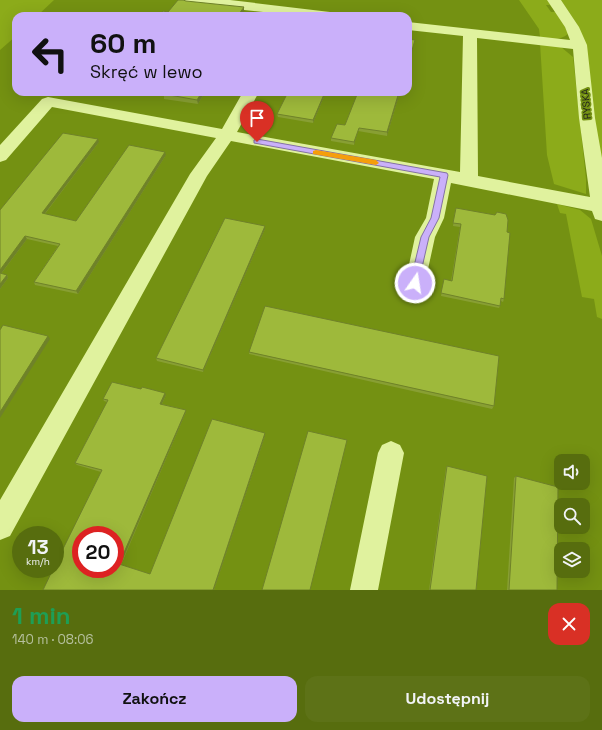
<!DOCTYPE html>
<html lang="pl">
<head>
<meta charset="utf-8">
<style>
	body { margin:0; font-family:"Space Grotesk",sans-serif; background:#5d7217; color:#f1f3f6; height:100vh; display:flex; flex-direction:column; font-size:15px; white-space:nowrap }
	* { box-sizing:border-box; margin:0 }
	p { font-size:13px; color:#b6c09e }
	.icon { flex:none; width:22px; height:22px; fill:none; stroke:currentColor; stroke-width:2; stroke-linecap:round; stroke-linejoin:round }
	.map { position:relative; height:590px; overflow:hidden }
	.sheet { display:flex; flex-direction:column; background:#576d0e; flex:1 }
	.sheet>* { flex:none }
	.guide { position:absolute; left:12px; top:12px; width:400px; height:84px; border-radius:12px; box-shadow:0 4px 16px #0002; background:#cab0fa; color:#111; overflow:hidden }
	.tools { position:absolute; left:554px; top:454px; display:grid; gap:8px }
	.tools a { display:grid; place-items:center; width:36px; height:36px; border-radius:8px; background:#576d0e; box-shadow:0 4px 16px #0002; font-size:20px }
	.speed { position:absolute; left:12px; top:526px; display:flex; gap:8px; font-size:20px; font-weight:700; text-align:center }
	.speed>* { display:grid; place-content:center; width:52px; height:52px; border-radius:50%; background:#576d0e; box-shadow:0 4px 16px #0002; line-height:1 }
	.speed small { font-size:10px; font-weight:400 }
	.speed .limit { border:6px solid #d22; background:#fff; color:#111 }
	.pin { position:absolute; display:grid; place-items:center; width:34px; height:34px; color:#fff; margin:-41px -17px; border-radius:50% 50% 50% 0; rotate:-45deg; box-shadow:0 0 4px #0007 }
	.pin .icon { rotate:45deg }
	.me { position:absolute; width:44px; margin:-22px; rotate:13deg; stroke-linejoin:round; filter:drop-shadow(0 0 3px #0008) }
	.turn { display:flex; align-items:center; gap:14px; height:84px; padding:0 12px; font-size:18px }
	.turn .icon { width:52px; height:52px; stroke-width:2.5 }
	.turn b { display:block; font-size:28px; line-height:34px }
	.round { display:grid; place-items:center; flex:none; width:42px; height:42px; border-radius:12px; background:#5d7217 }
	.headline { display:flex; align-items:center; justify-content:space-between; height:68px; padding:0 12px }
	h1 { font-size:24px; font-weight:700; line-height:30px; color:#1e9e55 }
	.button { display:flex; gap:8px; margin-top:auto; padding:8px 12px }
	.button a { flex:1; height:46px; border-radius:12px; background:#cab0fa; color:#111; font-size:16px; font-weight:700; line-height:46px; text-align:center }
	.button a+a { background:#5d7217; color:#f1f3f6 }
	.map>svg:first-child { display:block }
	.green { fill:#8cab1a }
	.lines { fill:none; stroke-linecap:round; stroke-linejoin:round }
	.minor { fill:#e0f29e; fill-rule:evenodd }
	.wall { fill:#889f33 }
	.shaded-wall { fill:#6f8229 }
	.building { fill:#9eb93b; stroke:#6f8229; fill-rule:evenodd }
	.route { fill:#cab0fa; stroke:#8372a2 }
	.slow { fill:#f59e0b }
	.labels { text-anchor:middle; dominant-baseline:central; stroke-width:3.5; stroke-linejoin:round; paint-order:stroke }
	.far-street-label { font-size:10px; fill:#1d1d1d; stroke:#749112 }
</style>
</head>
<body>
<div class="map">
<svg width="602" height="590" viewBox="0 0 602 590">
	<rect width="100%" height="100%" fill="#749112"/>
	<path class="green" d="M0 0H54L37 16H16V36L0 50Z
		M519 0H550L556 8H552L550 5H546L551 12H559L568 34C560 41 550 39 540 37L539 29Z
		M561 0H602V172L581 33 577 24Z
		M540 43 561 47 573 57 586 179V194L554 184 547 155Z
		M557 204 580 210 591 219 602 256V319L597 317 594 299 582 297 566 214 560 213Z"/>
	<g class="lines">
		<path class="minor" d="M180 0H230L330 12 335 13 337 16H300L187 4 182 3Z
			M547 0H561L579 27 587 45 595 118 602 158V221L595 219 592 211 451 183 444 218 435 237 425 283 422 289 415 291 408 289 405 283 415 237 426 218 434 179 231 141 207 176 10 536 0 540V500L190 174 216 138 52 107 6 160 0 162V145L42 99 48 97 222 129 243 92H259L237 132 460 172 463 36 408 30V22L570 40 565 27ZM477 38 573 49 579 118 590 197 478 176Z
			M391 441 400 445 404 453 378 590H350L378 453 382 445Z"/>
	</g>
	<path class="wall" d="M165 92H205L198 104 164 99V94Z
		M326 92 313 123 278 117 277 114Z
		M400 92 387 136 358 131 354 145 331 141V138L345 125Z
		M99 142 45 214 76 221 166 155 78 294 35 285 34 282 58 246 27 239 1 274 7 275 8 278 0 289V210Z
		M455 211 507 232 504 299 503 302 501 301 500 306 499 308 441 296 444 279 451 281 460 227 453 226Z
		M265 229 203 372 157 361 156 358Z
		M249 352 494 406 492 409 249 354Z
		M166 395 162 404 186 410V412L121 565 150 574 265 436 214 590H43L101 472 77 465 75 463 107 402 104 401 103 399Z
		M447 466 476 590H429L446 468Z
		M516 476 557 590H507L514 478Z"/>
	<path class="shaded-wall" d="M244 7V12L241 16 239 14Z
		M202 92H205L198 104 197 100Z
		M325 92H326L313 123V120Z
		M399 92H400L387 136V132Z
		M359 128 358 131 354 145V142Z
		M98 139 99 142 43 216 42 213Z
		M165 152 166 155 78 294 76 291Z
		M265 226V229L203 372V370Z
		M25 236 27 239 0 275V270Z
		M7 275 8 278 0 289V284Z
		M48 336 50 339 0 418V412Z
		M165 393 166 395 161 406 160 404Z
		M186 410V412L120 566 119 564Z
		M265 433V436L214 590H213Z"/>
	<path class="building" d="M178 0H183L186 1 244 7 239 14 251 16H158L163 11 168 12Z
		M408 39 415 40 408 64Z
		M165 92H202L197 100 164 94Z
		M288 92H325L313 120 277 114Z
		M358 92H399L387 132 359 128 354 142 331 138 337 124 345 125Z
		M63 133 98 139 42 213 76 221 129 145 165 152 76 291 34 282 60 244 25 236 0 270V210Z
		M456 208 495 215 497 212 506 214 508 220 507 232 510 233 504 299 501 298 500 306 441 293 444 279 452 281 461 224 453 223Z
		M225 218 265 226 203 370 156 358Z
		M0 273 7 275 0 284Z
		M265 306 499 356 494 406 249 352Z
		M3 325 48 336 0 412V330Z
		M112 382 141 389 142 387 165 393 160 404 186 410 119 564 150 574 212 419 265 433 213 590H43L53 569H55V565L102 470 75 463 108 400 103 399ZM81 535H115V569H81Z
		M308 431 347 440 310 590H262Z
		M447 466 487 476 476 590H430Z
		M516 476 558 487 557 590H509Z"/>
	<path class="route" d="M257 139 447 173 448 175 439 218 429 237 418 285 415 286 410 283 421 237 431 218 440 177 254 143V140Z"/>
	<path class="slow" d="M316 150 376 160 379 163 376 165 313 154V151Z"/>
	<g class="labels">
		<g class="far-street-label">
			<text transform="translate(586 104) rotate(-95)">RYSKA</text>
		</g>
	</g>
</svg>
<div class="tools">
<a><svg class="icon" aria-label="sound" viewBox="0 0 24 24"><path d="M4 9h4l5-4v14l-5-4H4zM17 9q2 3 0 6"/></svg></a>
<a><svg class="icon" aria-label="search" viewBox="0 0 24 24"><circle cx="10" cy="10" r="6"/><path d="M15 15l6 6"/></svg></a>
<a><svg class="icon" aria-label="layers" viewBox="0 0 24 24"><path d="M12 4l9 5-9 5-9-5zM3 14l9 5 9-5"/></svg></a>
</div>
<div class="speed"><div>13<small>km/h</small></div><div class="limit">20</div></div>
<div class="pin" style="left:257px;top:142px;background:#d93025"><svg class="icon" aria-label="arrive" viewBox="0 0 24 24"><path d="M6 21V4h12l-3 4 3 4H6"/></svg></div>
<svg class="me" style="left:415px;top:283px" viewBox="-20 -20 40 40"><circle r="17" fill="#cab0fa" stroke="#fff" stroke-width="3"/><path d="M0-11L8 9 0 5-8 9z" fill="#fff"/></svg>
<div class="guide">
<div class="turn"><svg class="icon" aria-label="left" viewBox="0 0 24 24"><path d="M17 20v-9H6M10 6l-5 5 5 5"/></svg><div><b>60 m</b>Skręć w lewo</div></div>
</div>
</div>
<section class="sheet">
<div class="headline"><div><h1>1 min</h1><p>140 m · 08:06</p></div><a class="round" style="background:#d93025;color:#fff"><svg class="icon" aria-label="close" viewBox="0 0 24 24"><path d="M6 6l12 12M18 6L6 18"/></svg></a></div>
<div class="button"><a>Zakończ</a><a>Udostępnij</a></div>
</section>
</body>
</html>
